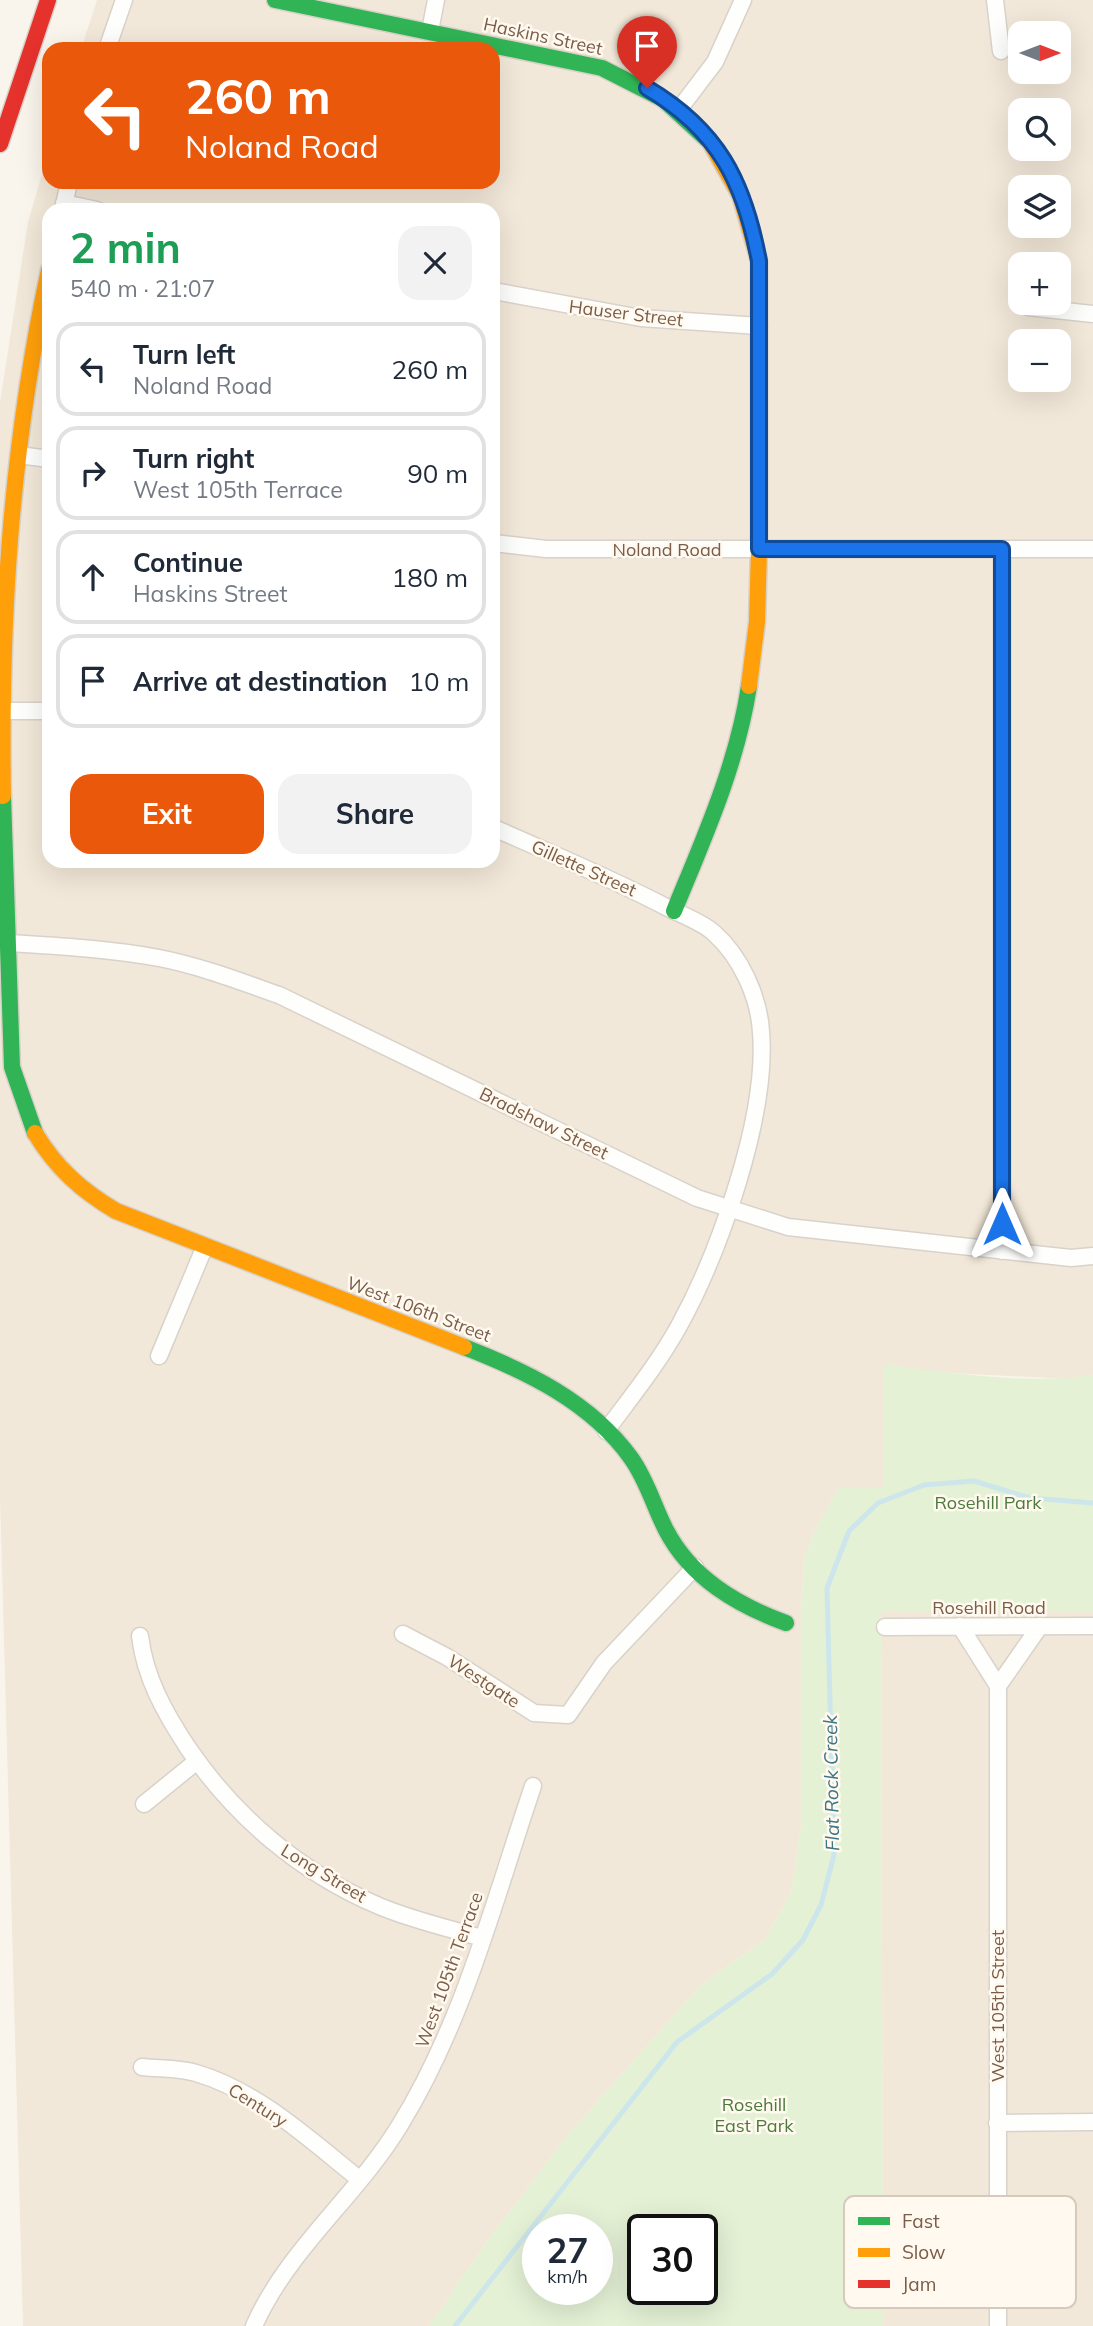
<!DOCTYPE html>
<html lang="en">
<head>
<meta charset="utf-8">
<style>
	body { margin:0; font-family:Mulish,sans-serif; background:#f2f2f3; color:#1f2937; height:100vh; display:flex; flex-direction:column; font-size:26px; white-space:nowrap }
	* { box-sizing:border-box; margin:0 }
	p { font-size:23px; color:#747a83 }
	.icon { flex:none; width:38px; height:38px; fill:none; stroke:currentColor; stroke-width:2; stroke-linecap:round; stroke-linejoin:round }
	.map { position:relative; flex:1; overflow:hidden }
	.side { position:absolute; left:42px; top:203px; width:458px; height:665px; display:flex; flex-direction:column; background:#fff; border-radius:21px; box-shadow:0 7px 28px #0002 }
	.side>* { flex:none }
	.guide { position:absolute; left:42px; top:42px; width:458px; height:147px; border-radius:21px; box-shadow:0 7px 28px #0002; background:#ea580c; color:#fff; overflow:hidden }
	.needle { width:46px; rotate:90deg }
	.buttons { position:absolute; left:1008px; top:21px; display:grid; gap:14px }
	.buttons a { display:grid; place-items:center; width:63px; height:63px; border-radius:14px; background:#fff; box-shadow:0 7px 28px #0002; font-size:35px }
	.speed { position:absolute; left:522px; top:2214px; display:flex; gap:14px; font-size:35px; font-weight:700; text-align:center }
	.speed>* { display:grid; place-content:center; width:91px; height:91px; border-radius:50%; background:#fff; box-shadow:0 7px 28px #0002; line-height:1 }
	.speed small { font-size:18px; font-weight:400 }
	.speed .limit { border:4px solid #111; border-radius:10px; background:#fff; color:#111 }
	.pin { position:absolute; display:grid; place-items:center; width:60px; height:60px; color:#fff; margin:-72px -30px; border-radius:50% 50% 50% 0; rotate:-45deg; box-shadow:0 0 7px #0007 }
	.pin .icon { rotate:45deg }
	.me { position:absolute; width:77px; margin:-38px; rotate:0deg; stroke-linejoin:round; filter:drop-shadow(0 0 5px #0008) }
	.turn { display:flex; align-items:center; gap:24px; height:147px; padding:0 28px; font-size:32px }
	.turn .icon { width:91px; height:91px; stroke-width:2.5 }
	.turn b { display:block; font-size:49px; line-height:60px }
	.round { display:grid; place-items:center; flex:none; width:74px; height:74px; border-radius:21px; background:#f2f2f3 }
	.summary { display:flex; align-items:center; justify-content:space-between; height:119px; padding:0 28px }
	h1 { font-size:42px; font-weight:700; line-height:52px; color:#1e9e55 }
	.button { display:flex; gap:14px; margin-top:auto; padding:14px 28px }
	.button a { flex:1; height:80px; border-radius:21px; background:#ea580c; color:#fff; font-size:28px; font-weight:700; line-height:80px; text-align:center }
	.button a+a { background:#f2f2f3; color:#1f2937 }
	ul { padding:0; list-style:none }
	li { display:flex; align-items:center; gap:21px; height:94px; margin:0 14px 10px; padding:0 14px; border:4px solid #e0e1e3; border-radius:21px }
	li div { flex:1 }
	li b { display:block; font-size:26px }
	li em { font-style:normal }
	.map>svg:first-child { display:block }
	.residential { fill:#f2e8d9; fill-rule:evenodd }
	.green { fill:#e4f1d5; fill-rule:evenodd }
	.lines { fill:none; stroke-linecap:round; stroke-linejoin:round }
	.stream { stroke:#cce6eb; stroke-width:5 }
	.street-casing { stroke:#d8d2ca; stroke-width:19 }
	.fast-casing { stroke:#d8d1c8; stroke-width:19 }
	.slow-casing { stroke:#d8d1c8; stroke-width:19 }
	.jam-casing { stroke:#d8d1c8; stroke-width:19 }
	.street { stroke:#fefefc; stroke-width:16 }
	.fast { stroke:#30b455; stroke-width:16 }
	.slow { stroke:#ff9f0a; stroke-width:16 }
	.jam { stroke:#e5322d; stroke-width:16 }
	.route-casing { stroke:#114b97; stroke-width:18 }
	.route { stroke:#1a73e8; stroke-width:12 }
	.labels { text-anchor:middle; dominant-baseline:central; stroke-width:5; stroke-linejoin:round; paint-order:stroke }
	.street-label { font-size:18px; fill:#7a5d48; stroke:#fff9ef }
	.park-label { font-size:18px; fill:#4c7a3c; stroke:#fff9ef }
	.water-label { font-size:19px; font-style:italic; fill:#3d7787; stroke:#fff9ef }
	.key { fill:#fff9ef; stroke:#d7cabd; stroke-width:2 }
	.key-label { font-size:19px; fill:#7a5d48 }
</style>
</head>
<body>
<div class="map">
<svg width="1093" height="2326" viewBox="0 0 1093 2326">
	<rect width="100%" height="100%" fill="#f9f5ec"/>
	<path class="residential" d="M97 0H1093V1375L1070 1379 947 1373 884 1365V1488H839L816 1528 804 1559 801 1611V1826L791 1893 766 1938 700 1986 568 2135 488 2240 429 2326H23L0 1498V402L28 222 49 150V182H494V49H81ZM1020 33H1059V72H1020ZM1020 110H1059V149H1020ZM1020 187H1059V226H1020ZM49 210H494V861H49ZM1020 264H1059V303H1020ZM1020 341H1059V380H1020Z
		M881 1611H1093V2326H883Z"/>
	<path class="green" d="M884 1364C949 1373 1028 1385 1093 1375V1611H881L883 2326H429L488 2240 568 2135 700 1986 766 1938 791 1893 801 1826V1611L804 1559 816 1528 839 1488 884 1487ZM537 2230H597V2289H537ZM642 2230H702V2289H642Z"/>
	<g class="lines">
		<path class="stream" d="M455 2326 677 2042 772 1974 803 1940 821 1905 834 1855 827 1588 849 1531 878 1503 924 1485 974 1481 1030 1498 1093 1503"/>
		<defs>
			<path id="street" d="M995 0 1001 51
				M430 31 436 0
				M107 49 124 0
				M680 108 715 62 743 0
				M64 203 97 210
				M63 210 69 182
				M494 291 641 318 759 326
				M1028 307 1093 314
				M19 455 49 459
				M494 543 546 549H1093
				M1002 549V1251
				M3 711H49
				M494 828C552 854 611 878 668 908 682 915 702 922 714 933 741 957 759 997 761 1032 768 1116 719 1253 679 1326 658 1364 631 1397 606 1431
				M8 943C58 946 109 949 159 958 200 966 239 981 279 995L697 1198 788 1227 1071 1258 1093 1256
				M159 1356 205 1246
				M960 1626 998 1686V2326
				M885 1627 1093 1626
				M403 1634 447 1657 534 1713 568 1715 604 1663 695 1567
				M140 1636C145 1678 165 1713 188 1748 236 1818 301 1873 379 1906 412 1920 448 1928 482 1938
				M998 1686 1040 1626
				M144 1804 197 1761
				M142 2067C159 2069 179 2068 196 2073 258 2091 310 2140 359 2179
				M997 2123 1093 2122
				M254 2326C288 2249 357 2196 400 2125 464 2021 494 1901 533 1786"/>
			<path id="fast" d="M275 0 602 68 663 99 710 142
				M3 796 12 1067 35 1133
				M674 911C704 838 737 765 749 686
				M464 1347C526 1371 591 1402 631 1458 647 1480 654 1507 666 1530 691 1578 737 1605 786 1623"/>
			<path id="slow" d="M710 142 740 195 759 261V549L757 622 749 686
				M3 796C0 616 11 446 49 270
				M35 1133C56 1168 82 1191 116 1211L464 1347"/>
			<path id="jam" d="M0 144 48 0"/>
		</defs>
		<use href="#street" class="street-casing"/>
		<use href="#fast" class="fast-casing"/>
		<use href="#slow" class="slow-casing"/>
		<use href="#jam" class="jam-casing"/>
		<use href="#street" class="street"/>
		<use href="#fast" class="fast"/>
		<use href="#slow" class="slow"/>
		<use href="#jam" class="jam"/>
	</g>
	<g class="lines">
		<defs>
			<path id="route" d="M647 88C718 130 744 181 759 261V549H1002V1224"/>
		</defs>
		<use href="#route" class="route-casing"/>
		<use href="#route" class="route"/>
	</g>
	<g class="labels">
		<g class="street-label">
			<text transform="translate(543 36) rotate(12)">Haskins Street</text>
			<text transform="translate(626 313) rotate(7)">Hauser Street</text>
			<text x="667" y="549">Noland Road</text>
			<text transform="translate(584 868) rotate(24)">Gillette Street</text>
			<text transform="translate(544 1123) rotate(26)">Bradshaw Street</text>
			<text transform="translate(419 1309) rotate(21)">West 106th Street</text>
			<text x="989" y="1607">Rosehill Road</text>
			<text transform="translate(484 1681) rotate(33)">Westgate</text>
			<text transform="translate(324 1873) rotate(31)">Long Street</text>
			<text transform="translate(449 1970) rotate(-70)">West 105th Terrace</text>
			<text transform="translate(997 2006) rotate(-90)">West 105th Street</text>
			<text transform="translate(258 2105) rotate(32)">Century</text>
		</g>
		<g class="park-label">
			<text x="988" y="1502">Rosehill Park</text>
			<text x="754" y="2104">Rosehill<tspan x="754" dy="21">East Park</tspan></text>
		</g>
		<g class="water-label">
			<text transform="translate(831 1783) rotate(-91)">Flat Rock Creek</text>
		</g>
	</g>
	<rect x="844" y="2196" width="232" height="112" rx="10" class="key"/>
	<rect x="858" y="2217" width="32" height="8" fill="#30b455"/>
	<rect x="858" y="2248" width="32" height="9" fill="#ff9f0a"/>
	<rect x="858" y="2280" width="32" height="8" fill="#e5322d"/>
	<g class="key-label">
		<text x="902" y="2228">Fast</text>
		<text x="902" y="2259">Slow</text>
		<text x="902" y="2291">Jam</text>
	</g>
</svg>
<div class="buttons">
<a><svg class="needle" viewBox="-14 -14 28 28"><path d="M0-13l5 13h-10z" fill="#e53935"/><path d="M0 13l5-13h-10z" fill="#747a83"/></svg></a>
<a><svg class="icon" aria-label="search" viewBox="0 0 24 24"><circle cx="10" cy="10" r="6"/><path d="M15 15l6 6"/></svg></a>
<a><svg class="icon" aria-label="layers" viewBox="0 0 24 24"><path d="M12 4l9 5-9 5-9-5zM3 14l9 5 9-5"/></svg></a>
<a>+</a>
<a>−</a>
</div>
<div class="speed"><div>27<small>km/h</small></div><div class="limit">30</div></div>
<div class="pin" style="left:647px;top:88px;background:#d93025"><svg class="icon" aria-label="arrive" viewBox="0 0 24 24"><path d="M6 21V4h12l-3 4 3 4H6"/></svg></div>
<svg class="me" style="left:1002px;top:1224px" viewBox="-20 -20 40 40"><path d="M0-17L14 15 0 8-14 15z" fill="#1a73e8" stroke="#fff" stroke-width="4"/></svg>
<div class="guide">
<div class="turn"><svg class="icon" aria-label="left" viewBox="0 0 24 24"><path d="M17 20v-9H6M10 6l-5 5 5 5"/></svg><div><b>260 m</b>Noland Road</div></div>
</div>
<section class="side">
<div class="summary"><div><h1>2 min</h1><p>540 m · 21:07</p></div><a class="round"><svg class="icon" aria-label="close" viewBox="0 0 24 24"><path d="M6 6l12 12M18 6L6 18"/></svg></a></div>
<ul>
<li><svg class="icon" aria-label="left" viewBox="0 0 24 24"><path d="M17 20v-9H6M10 6l-5 5 5 5"/></svg><div><b>Turn left</b><p>Noland Road</p></div><em>260 m</em></li>
<li><svg class="icon" aria-label="right" viewBox="0 0 24 24"><path d="M7 20v-9h11M14 6l5 5-5 5"/></svg><div><b>Turn right</b><p>West 105th Terrace</p></div><em>90 m</em></li>
<li><svg class="icon" aria-label="ahead" viewBox="0 0 24 24"><path d="M12 20V5M6 11l6-6 6 6"/></svg><div><b>Continue</b><p>Haskins Street</p></div><em>180 m</em></li>
<li><svg class="icon" aria-label="arrive" viewBox="0 0 24 24"><path d="M6 21V4h12l-3 4 3 4H6"/></svg><div><b>Arrive at destination</b></div><em>10 m</em></li>
</ul>
<div class="button"><a>Exit</a><a>Share</a></div>
</section>
</div>
</body>
</html>
